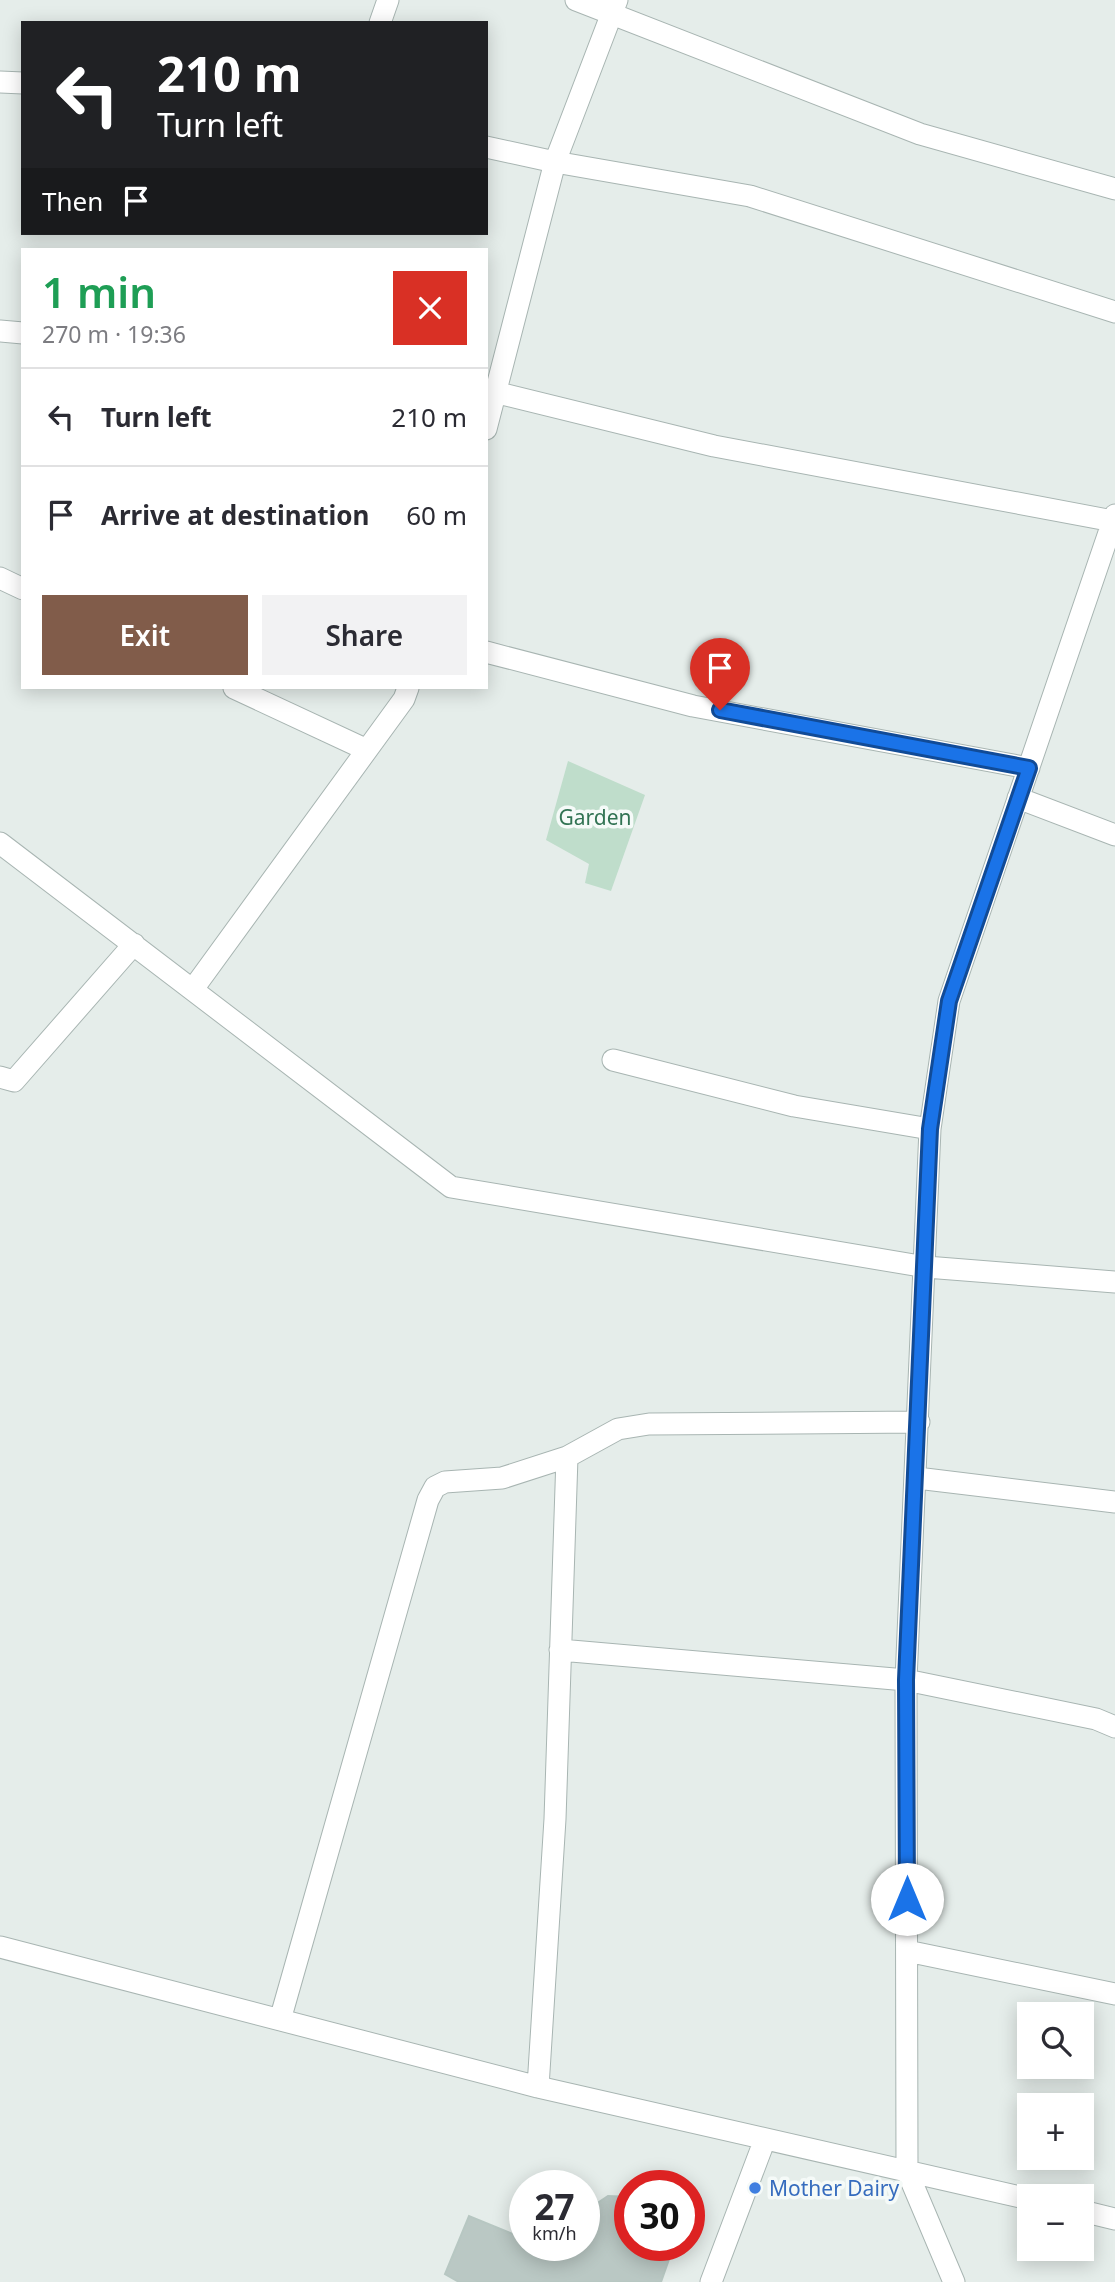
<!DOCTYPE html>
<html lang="en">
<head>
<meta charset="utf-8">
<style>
	body { margin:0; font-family:"Noto Sans",sans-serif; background:#f2f2f3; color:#2b2b33; height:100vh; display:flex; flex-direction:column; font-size:26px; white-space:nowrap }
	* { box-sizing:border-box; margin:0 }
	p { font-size:23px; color:#7c7c81 }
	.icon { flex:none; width:38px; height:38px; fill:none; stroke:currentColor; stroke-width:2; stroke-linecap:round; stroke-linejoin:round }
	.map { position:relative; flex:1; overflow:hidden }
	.sheet { position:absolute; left:21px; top:248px; width:467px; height:441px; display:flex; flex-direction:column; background:#fff; border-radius:0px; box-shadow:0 4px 18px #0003 }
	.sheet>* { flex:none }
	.hud { position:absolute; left:21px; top:21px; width:467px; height:214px; border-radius:0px; box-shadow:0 4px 18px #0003; background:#202124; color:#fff; overflow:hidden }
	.buttons { position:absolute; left:1017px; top:2002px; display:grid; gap:14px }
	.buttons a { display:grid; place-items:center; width:77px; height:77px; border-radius:0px; background:#fff; box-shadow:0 4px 18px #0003; font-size:35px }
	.speed { position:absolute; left:509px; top:2170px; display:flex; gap:14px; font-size:35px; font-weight:700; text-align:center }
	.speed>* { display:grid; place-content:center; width:91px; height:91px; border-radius:50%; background:#fff; box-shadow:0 4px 18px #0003; line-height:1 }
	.speed small { font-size:18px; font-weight:400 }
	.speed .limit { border:10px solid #d22; background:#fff; color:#111 }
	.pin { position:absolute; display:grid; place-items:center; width:60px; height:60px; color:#fff; margin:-72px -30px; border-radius:50% 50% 50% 0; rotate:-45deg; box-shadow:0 0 7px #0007 }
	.pin .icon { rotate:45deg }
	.me { position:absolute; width:77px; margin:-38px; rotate:0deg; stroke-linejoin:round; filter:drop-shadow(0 0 5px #0008) }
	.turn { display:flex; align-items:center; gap:24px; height:147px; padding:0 21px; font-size:32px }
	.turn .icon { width:91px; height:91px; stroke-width:2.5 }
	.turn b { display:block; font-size:49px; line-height:60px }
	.then { display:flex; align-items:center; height:66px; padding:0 21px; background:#0003; gap:14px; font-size:26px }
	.round { display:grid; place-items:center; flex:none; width:74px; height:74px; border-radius:0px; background:#f2f2f3 }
	.headline { display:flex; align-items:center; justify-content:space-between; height:119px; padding:0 21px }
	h1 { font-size:42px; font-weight:600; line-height:52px; color:#1e9e55 }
	.primary-button { display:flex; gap:14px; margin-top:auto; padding:14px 21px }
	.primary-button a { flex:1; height:80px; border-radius:0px; background:#815c4a; color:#fff; font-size:28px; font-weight:600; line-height:80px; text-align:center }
	.primary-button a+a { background:#f2f2f3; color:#2b2b33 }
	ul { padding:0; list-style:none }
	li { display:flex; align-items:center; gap:21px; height:98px; padding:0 21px; border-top:2px solid #e1e1e2 }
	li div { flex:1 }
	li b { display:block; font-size:26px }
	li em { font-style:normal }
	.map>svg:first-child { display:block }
	.green { fill:#bfddcb }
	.building { fill:#bac8c4; stroke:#b7c7c2; stroke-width:2 }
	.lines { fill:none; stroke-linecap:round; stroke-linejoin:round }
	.minor-casing { stroke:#a8b5b2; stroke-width:23 }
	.minor { stroke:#fff; stroke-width:21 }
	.route-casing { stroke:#114b97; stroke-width:18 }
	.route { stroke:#1a73e8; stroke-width:12 }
	.shop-dot { fill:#3f7fe0; stroke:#f5faf8; stroke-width:2.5 }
	.labels { text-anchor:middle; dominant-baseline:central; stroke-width:7; stroke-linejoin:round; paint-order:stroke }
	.park-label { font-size:21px; fill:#317353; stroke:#f5faf8 }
	.shop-label { font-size:21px; fill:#366cbe; stroke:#f5faf8; text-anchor:start }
</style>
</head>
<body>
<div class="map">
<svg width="1115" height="2282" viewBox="0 0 1115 2282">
	<rect width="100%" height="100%" fill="#e5edea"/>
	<path class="green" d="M568 761 645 795 611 891 585 883 589 864 546 840Z"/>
	<path class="building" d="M608 2196 630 2197V2245H674L661 2282H459L445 2274 469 2216 525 2239V2245H584V2212Z"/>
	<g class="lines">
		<defs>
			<path id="minor" d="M576 0 920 134 1115 189
				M380 23 388 0
				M0 82 23 83
				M486 147 555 162 750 196 1115 312
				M0 331 23 333
				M486 390 714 446 1113 521
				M486 429 555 162 617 0
				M0 578 23 589
				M486 652 693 706 1029 768
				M234 688 367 750
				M1018 798 1115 835
				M0 843 451 1187 926 1267 1115 1282
				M193 989 404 699 408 688
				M613 1060 794 1106 930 1129
				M0 1077 14 1081 134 944
				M917 1478 1115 1502
				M560 1650 906 1680 1096 1719 1115 1727
				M0 1947 538 2087 1029 2199
				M907 1951 1115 1994
				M280 2020 428 1500 435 1487 445 1482 502 1478 567 1457
				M538 2087 555 1819 567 1457 618 1429 649 1424 919 1422
				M1082 2211 1115 2219
				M711 2282 765 2139
				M954 2282 907 2171 906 1680 930 1129 949 1001 1115 515"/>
		</defs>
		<use href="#minor" class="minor-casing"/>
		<use href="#minor" class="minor"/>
	</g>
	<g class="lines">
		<defs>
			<path id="route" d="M720 710 1029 768 949 1001 930 1129 906 1680 907 1899"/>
		</defs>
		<use href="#route" class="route-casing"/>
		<use href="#route" class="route"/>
	</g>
	<circle class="shop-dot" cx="755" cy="2188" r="7"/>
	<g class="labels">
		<g class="park-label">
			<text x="595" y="817">Garden</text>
		</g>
		<g class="shop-label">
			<text x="769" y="2188">Mother Dairy</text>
		</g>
	</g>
</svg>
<div class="buttons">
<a><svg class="icon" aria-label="search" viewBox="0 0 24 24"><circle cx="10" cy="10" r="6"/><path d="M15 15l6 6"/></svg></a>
<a>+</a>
<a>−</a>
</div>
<div class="speed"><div>27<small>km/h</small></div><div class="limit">30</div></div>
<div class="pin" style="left:720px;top:710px;background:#d93025"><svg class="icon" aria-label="arrive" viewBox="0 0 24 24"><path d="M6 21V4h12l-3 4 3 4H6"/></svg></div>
<svg class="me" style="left:907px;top:1899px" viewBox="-20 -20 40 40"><circle r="19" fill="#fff"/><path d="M0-13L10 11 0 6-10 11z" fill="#1a73e8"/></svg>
<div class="hud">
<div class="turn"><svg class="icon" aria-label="left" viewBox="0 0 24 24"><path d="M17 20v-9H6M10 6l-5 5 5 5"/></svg><div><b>210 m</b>Turn left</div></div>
<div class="then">Then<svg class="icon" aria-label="arrive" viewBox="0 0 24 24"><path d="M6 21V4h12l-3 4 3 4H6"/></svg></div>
</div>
<section class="sheet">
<div class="headline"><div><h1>1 min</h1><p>270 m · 19:36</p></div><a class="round" style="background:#d93025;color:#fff"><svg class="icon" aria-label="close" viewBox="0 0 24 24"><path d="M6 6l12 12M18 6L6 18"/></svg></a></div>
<ul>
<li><svg class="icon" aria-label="left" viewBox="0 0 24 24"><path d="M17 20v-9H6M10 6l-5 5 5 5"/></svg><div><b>Turn left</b></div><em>210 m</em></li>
<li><svg class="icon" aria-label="arrive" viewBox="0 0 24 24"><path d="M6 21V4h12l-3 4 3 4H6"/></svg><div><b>Arrive at destination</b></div><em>60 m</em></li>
</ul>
<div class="primary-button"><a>Exit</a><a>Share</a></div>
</section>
</div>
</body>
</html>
